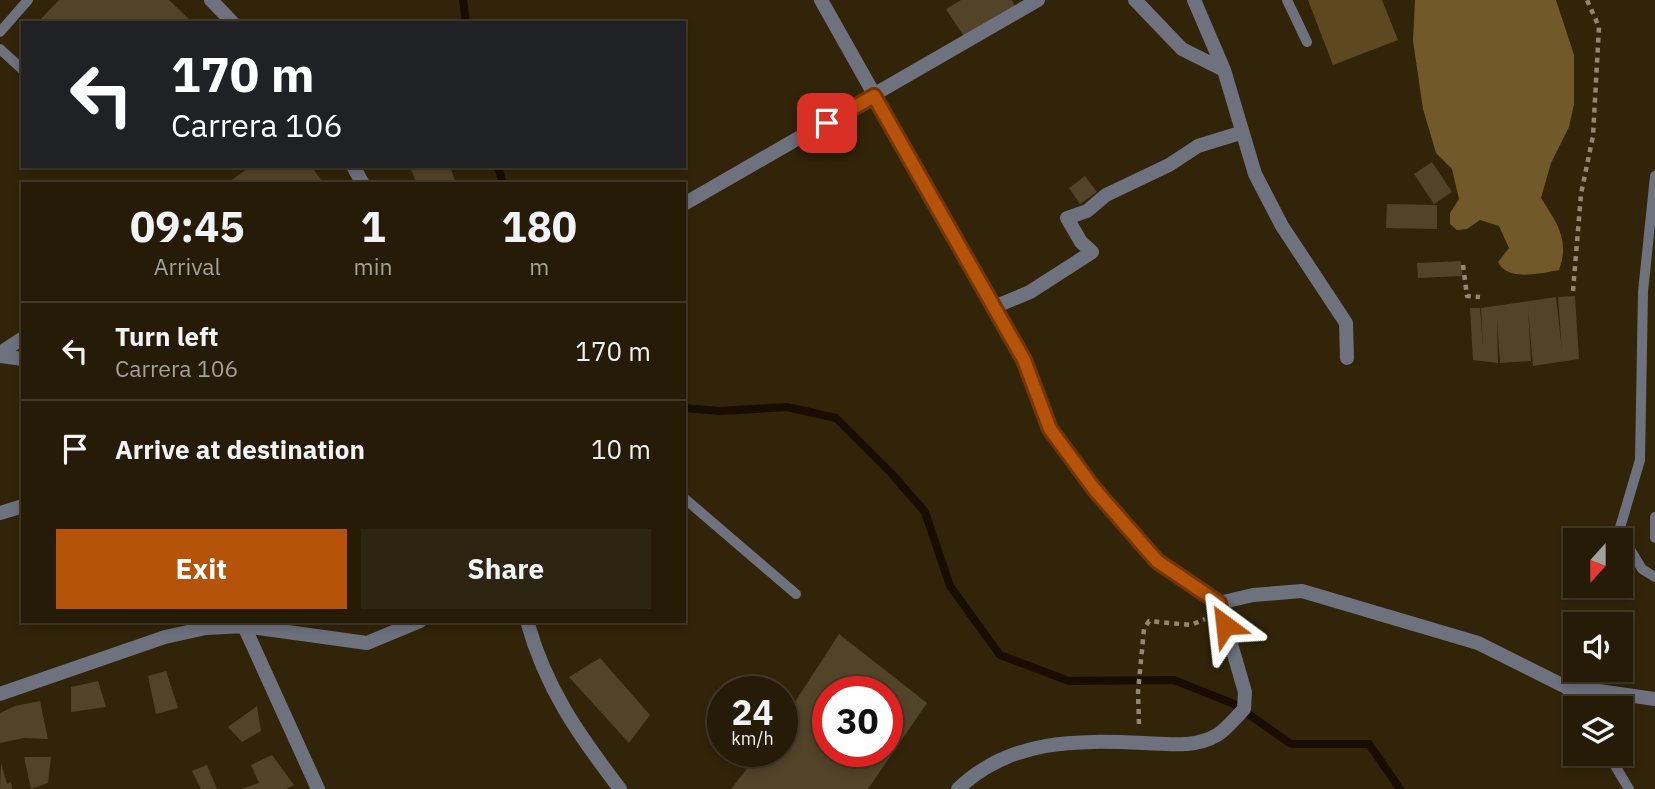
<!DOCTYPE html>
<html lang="en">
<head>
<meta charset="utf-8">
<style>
	body { margin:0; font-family:"IBM Plex Sans",sans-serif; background:#2d2411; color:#f1f3f6; height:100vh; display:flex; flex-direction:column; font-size:26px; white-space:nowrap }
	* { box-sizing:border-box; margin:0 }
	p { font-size:23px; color:#a3a19b }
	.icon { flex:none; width:38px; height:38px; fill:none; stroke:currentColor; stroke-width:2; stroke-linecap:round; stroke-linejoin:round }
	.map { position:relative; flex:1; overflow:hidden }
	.side { position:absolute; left:21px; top:182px; width:665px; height:441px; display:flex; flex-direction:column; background:#251b07; border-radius:0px; box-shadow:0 4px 10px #0003,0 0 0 2px #423928 }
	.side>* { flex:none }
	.guide { position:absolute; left:21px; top:21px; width:665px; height:147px; border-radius:0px; box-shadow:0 4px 10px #0003,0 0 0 2px #423928; background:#202124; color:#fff; overflow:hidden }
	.needle { width:46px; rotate:201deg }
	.buttons { position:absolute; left:1563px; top:528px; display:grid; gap:14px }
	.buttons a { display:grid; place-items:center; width:70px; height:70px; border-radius:0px; background:#251b07; box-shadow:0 4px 10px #0003,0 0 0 2px #423928; font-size:35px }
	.speed { position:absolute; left:707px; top:676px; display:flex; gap:14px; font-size:35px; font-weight:700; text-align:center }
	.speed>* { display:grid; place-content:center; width:91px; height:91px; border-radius:50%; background:#251b07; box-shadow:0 4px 10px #0003,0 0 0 2px #423928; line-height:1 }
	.speed small { font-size:18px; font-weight:400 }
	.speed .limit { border:10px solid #d22; background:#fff; color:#111 }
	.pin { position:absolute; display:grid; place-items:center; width:60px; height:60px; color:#fff; margin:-30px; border-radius:14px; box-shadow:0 4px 10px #0006 }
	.me { position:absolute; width:77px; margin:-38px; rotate:330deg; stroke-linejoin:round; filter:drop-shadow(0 0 5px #0008) }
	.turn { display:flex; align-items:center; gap:24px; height:147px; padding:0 35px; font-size:32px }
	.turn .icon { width:91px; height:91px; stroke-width:2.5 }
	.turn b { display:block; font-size:49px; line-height:60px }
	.eta { display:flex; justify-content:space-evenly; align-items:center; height:119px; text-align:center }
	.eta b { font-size:42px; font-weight:700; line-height:49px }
	.button { display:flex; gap:14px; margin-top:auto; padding:14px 35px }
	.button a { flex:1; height:80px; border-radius:0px; background:#b45309; color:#fff; font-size:28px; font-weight:700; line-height:80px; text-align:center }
	.button a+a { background:#2d2411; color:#f1f3f6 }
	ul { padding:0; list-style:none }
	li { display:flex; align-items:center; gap:21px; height:98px; padding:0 35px; border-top:2px solid #423928 }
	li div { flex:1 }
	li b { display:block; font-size:26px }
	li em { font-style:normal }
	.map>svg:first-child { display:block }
	.green { fill:#5d491f }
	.forest { fill:#715929 }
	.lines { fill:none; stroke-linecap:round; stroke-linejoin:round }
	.stream { stroke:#180d00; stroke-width:8 }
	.building { fill:#524429; fill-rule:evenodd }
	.path { stroke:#928772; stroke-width:4.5; stroke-dasharray:5 5; stroke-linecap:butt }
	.lane { stroke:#6e717e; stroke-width:10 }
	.street { stroke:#6e717e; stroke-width:14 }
	.route-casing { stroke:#753606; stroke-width:18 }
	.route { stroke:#b45309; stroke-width:12 }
</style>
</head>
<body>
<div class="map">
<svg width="1655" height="789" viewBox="0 0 1655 789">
	<rect width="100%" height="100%" fill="#312409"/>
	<path class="green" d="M1308 0H1382L1398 40 1333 65Z"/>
	<path class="forest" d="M1415 0H1556L1574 55V104L1569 127 1551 163 1541 198C1557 223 1570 240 1559 270 1542 273 1507 282 1498 262L1509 248 1499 226 1480 220 1467 229 1457 230 1450 224V213L1459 199 1452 169 1436 153 1423 109 1413 41Z"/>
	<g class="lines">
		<path class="stream" d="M463 0 466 23
			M498 166 503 184
			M684 408 720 411 787 407 836 418 891 473 925 512 950 586 1000 655 1069 681 1174 680 1234 704 1291 744H1369L1400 789"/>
	</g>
	<path class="building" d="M59 0H169L193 23H37Z
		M961 0H1012L1015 7 965 38 946 9Z
		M1432 162 1452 192 1434 204 1414 174Z
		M251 166H311L324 184H226Z
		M416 166H450L456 184H417L411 170Z
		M1085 176 1097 192 1080 204 1069 188Z
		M1387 204 1437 205V229L1386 228Z
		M1461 261 1462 276 1418 278 1417 263Z
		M1575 296 1579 359 1533 366 1528 308 1531 361 1500 363 1497 318 1498 363 1473 360 1470 308H1480L1483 347 1481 308 1556 297 1562 351 1558 297Z
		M839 634 927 703 868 789H731L761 751H782V722ZM828 691H887V751H828Z
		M600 658 650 715 629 743 569 677Z
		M166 671 178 708 156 714 148 676Z
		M98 681 106 707 71 712V687Z
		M40 701 48 739 24 738 0 743V713L15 706Z
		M257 706 261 731 242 742 228 727Z
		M272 755 294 785 286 789H241L259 783 251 765Z
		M24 757H51L48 783 31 789Z
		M1 763 7 784 11 782 12 789H0Z
		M207 765 217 789H201L192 771Z"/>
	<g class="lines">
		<path class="path" d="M1463 265 1467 296 1480 297
			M1573 291 1581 194 1593 136 1599 27 1587 0
			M1139 724 1138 692 1144 629 1149 621 1191 625 1205 619"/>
		<path class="lane" d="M1287 0 1307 42
			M0 32 28 0
			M0 49 23 70
			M1655 176 1643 292 1640 460 1619 531 1642 569 1655 577
			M684 498 796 594
			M1655 517V538
			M1564 686 1579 709
			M1608 754 1629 789"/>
		<path class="street" d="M211 0 233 23
			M821 0 1024 360 1050 429 1095 490 1157 561 1219 603
			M1135 0 1182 49 1224 70 1255 174 1282 226 1346 323 1347 358
			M1194 0 1224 70
			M353 166 363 184
			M684 204 1038 0
			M994 307 1030 292 1092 252 1081 242 1067 218 1087 211 1106 195 1169 165 1198 146 1240 133
			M0 353 23 338
			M0 356 23 359
			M0 513 23 506
			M527 621C546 689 578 734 620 789
			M244 626 318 789
			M0 694 165 637 206 628 244 626 367 643 420 621
			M958 789C1010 739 1076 740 1144 743 1167 744 1196 748 1217 735 1227 729 1236 717 1244 709L1245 692 1219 603 1253 595 1302 591 1478 643 1564 686 1655 699"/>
	</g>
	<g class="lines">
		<defs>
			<path id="route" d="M827 123 874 96 1024 360 1050 429 1095 490 1157 561 1219 603 1225 625"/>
		</defs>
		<use href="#route" class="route-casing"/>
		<use href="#route" class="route"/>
	</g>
</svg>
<div class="buttons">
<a><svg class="needle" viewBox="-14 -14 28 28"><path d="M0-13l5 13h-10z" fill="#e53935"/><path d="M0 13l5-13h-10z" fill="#a3a19b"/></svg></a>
<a><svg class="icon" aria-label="sound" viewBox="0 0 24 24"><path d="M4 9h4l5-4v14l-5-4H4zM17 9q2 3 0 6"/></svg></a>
<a><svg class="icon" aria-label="layers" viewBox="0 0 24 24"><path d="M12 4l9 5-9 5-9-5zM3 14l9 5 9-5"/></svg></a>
</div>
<div class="speed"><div>24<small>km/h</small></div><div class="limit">30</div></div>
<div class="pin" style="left:827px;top:123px;background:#d93025"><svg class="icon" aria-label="arrive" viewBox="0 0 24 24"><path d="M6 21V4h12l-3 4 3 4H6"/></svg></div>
<svg class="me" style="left:1225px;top:625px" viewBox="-20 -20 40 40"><path d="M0-17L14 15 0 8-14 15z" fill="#b45309" stroke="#fff" stroke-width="4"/></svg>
<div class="guide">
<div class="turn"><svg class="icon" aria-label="left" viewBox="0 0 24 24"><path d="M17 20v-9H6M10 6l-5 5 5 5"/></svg><div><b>170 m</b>Carrera 106</div></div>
</div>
<section class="side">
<div class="eta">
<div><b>09:45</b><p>Arrival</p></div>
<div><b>1</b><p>min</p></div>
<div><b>180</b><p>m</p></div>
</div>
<ul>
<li><svg class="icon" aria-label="left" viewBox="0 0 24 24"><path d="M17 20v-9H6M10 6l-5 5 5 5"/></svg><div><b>Turn left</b><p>Carrera 106</p></div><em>170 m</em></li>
<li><svg class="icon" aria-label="arrive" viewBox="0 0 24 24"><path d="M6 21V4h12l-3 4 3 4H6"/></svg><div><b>Arrive at destination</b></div><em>10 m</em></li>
</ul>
<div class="button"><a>Exit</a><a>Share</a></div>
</section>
</div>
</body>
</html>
